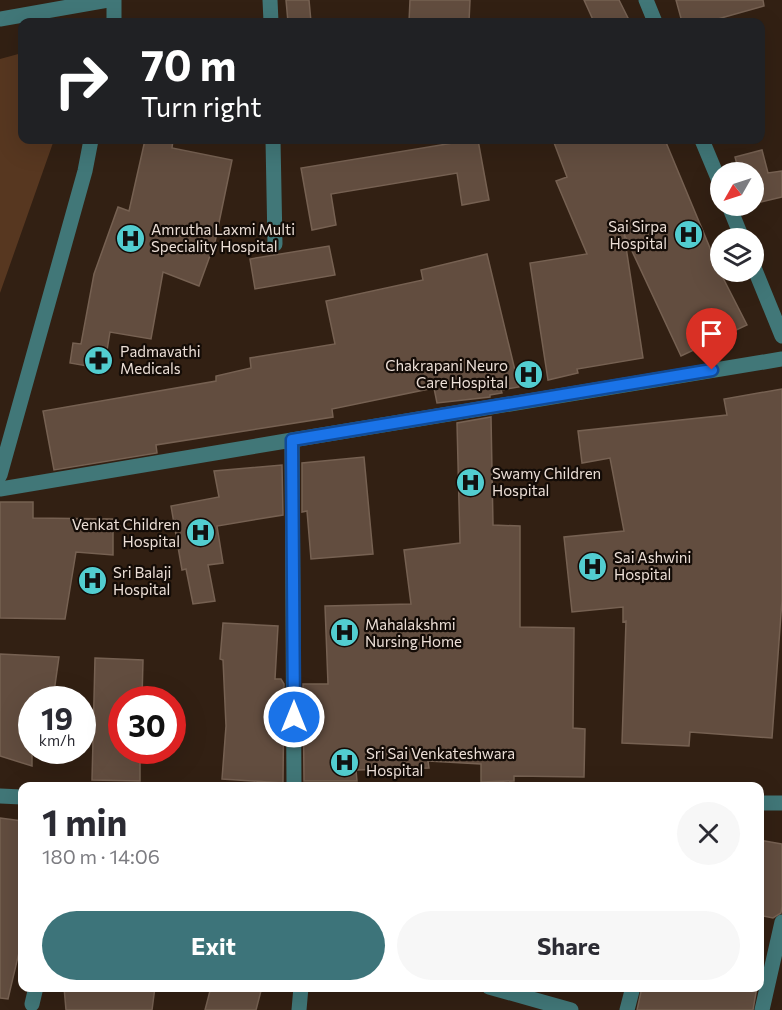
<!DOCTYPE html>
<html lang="en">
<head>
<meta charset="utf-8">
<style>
	body { margin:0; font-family:Commissioner,sans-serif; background:#f7f7f7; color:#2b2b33; height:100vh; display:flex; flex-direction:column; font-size:22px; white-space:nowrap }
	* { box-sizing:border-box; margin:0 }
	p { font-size:20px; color:#7c7c81 }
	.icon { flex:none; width:33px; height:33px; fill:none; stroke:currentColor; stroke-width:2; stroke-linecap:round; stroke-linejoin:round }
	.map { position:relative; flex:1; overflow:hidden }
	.panel { position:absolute; left:18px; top:782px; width:746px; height:210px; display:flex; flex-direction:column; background:#fff; border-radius:12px; box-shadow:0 6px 24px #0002 }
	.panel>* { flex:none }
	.banner { position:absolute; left:18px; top:18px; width:747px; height:126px; border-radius:12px; box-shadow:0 6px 24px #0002; background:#202124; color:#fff; overflow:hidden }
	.needle { width:39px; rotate:231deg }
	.buttons { position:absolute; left:710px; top:162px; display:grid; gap:12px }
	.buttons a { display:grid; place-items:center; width:54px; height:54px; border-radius:50%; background:#fff; box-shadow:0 6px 24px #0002; font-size:30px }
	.speed { position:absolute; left:18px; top:686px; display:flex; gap:12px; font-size:30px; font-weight:700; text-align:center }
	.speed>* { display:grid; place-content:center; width:78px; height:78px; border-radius:50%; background:#fff; box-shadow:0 6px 24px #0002; line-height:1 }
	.speed small { font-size:15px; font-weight:400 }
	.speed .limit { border:9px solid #d22; background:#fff; color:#111 }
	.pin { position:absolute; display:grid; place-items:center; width:51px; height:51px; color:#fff; margin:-62px -26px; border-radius:50% 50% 50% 0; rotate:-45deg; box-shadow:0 0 6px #0007 }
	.pin .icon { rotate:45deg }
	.me { position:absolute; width:66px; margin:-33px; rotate:0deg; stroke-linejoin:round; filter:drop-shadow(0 0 4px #0008) }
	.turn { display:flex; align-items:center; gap:21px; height:126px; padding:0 24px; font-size:27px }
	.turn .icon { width:78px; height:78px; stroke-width:2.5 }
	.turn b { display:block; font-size:42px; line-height:51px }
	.round { display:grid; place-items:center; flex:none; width:63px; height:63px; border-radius:32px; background:#f7f7f7 }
	.overview { display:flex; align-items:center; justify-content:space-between; height:102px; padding:0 24px }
	h1 { font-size:36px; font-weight:700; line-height:45px }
	.cta { display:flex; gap:12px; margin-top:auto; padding:12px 24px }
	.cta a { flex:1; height:69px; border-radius:36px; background:#3d747a; color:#fff; font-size:24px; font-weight:700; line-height:69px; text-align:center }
	.cta a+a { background:#f7f7f7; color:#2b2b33 }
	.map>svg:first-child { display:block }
	.green { fill:#573720 }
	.building { fill:#624d3f; stroke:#766152; stroke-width:1.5 }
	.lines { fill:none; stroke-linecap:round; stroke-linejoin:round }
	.minor { stroke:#417778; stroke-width:15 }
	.route-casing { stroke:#114b97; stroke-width:15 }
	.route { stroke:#1a73e8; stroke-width:10 }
	.labels { text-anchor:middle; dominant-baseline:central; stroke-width:4.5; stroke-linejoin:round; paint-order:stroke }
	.poi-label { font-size:15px; fill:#ecdfd7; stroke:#140c07; text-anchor:start }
</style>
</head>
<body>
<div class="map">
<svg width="782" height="1010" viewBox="0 0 782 1010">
	<rect width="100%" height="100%" fill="#322013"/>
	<path class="green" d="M22 53V140H54L0 293V59Z"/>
	<path class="building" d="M286 0H309L311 22H288Z
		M410 0H470L469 22H409Z
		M584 0H619L630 22H594Z
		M676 0H763L764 6 707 22H682Z
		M145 140H173L172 148 232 160 215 242 199 286 163 272 151 339 110 332 104 369 70 363 73 343 81 344 94 274 118 207 129 211Z
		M471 140H478L489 200 462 205 457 173 331 194 336 225 312 230 301 168Z
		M553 140H665L720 272 747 325 681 356 624 234 643 358 577 369 578 373 548 380 530 263 587 254 556 181 567 177Z
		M762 150 768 173 782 171V197L753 204V172H739L735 157Z
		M329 246 335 275 255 289 250 259Z
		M487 254 519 387 501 390 502 393 490 395V397L437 403 434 388 332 409 333 417 156 445 157 453 54 470 43 411 216 381V376L251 368 250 358 335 344 326 301 423 280 421 270Z
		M782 389V600L772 738 690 732 689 746 622 743 626 621 623 622V607L572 612 564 537 624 531 610 458 582 463 578 431 727 415 724 399Z
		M491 417 493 525 520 526V627L574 628 573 728 585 729 584 777 514 776V781L481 782V764L428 761 429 768 356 770 357 781H304L303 684H328L325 606 411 604 404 550 460 543 457 423Z
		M364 457 373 554 311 559 307 511 302 512V463Z
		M282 465 283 515 217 526 223 563 208 565 215 601 193 604 186 569 182 570 171 506 219 497 214 471Z
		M0 502H33V518L113 519V555L76 552 65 619 0 618Z
		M223 623 278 626 275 679H281L284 684 283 783 222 779 226 726 223 660 220 659Z
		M0 654 59 657 53 699H32V766L0 756Z
		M95 658 143 660 142 699H122V750H140V781L92 780Z
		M0 818 22 821V940L8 999 0 998Z
		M759 840 782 844V906L781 913 773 918 759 915Z
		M64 987H155L152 1010H66Z
		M211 987H262L256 1010H205Z
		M642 987H757L753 1010H637Z"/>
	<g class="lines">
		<path class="minor" d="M270 0 271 22
			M646 0 655 22
			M0 19 108 0
			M114 22V0
			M273 140 275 244
			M702 140 720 183
			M729 206 742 238
			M753 265 782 336
			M292 440 782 359
			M0 475 85 171 91 140
			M0 489 292 440 294 786
			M0 796 22 797
			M759 803H782
			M489 987 571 1010
			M32 1004 36 987
			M299 1010 301 987
			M627 1010 633 987
			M762 1010 782 922"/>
	</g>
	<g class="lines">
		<defs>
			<path id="route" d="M294 717 292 440 712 370"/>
		</defs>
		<use href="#route" class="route-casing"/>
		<use href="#route" class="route"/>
	</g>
	<defs>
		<symbol id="hospital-disc" viewBox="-11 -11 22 22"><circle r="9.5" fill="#52cdd0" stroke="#140c07"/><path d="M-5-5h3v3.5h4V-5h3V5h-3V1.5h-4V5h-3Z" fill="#111"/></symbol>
		<symbol id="pharmacy-disc" viewBox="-11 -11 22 22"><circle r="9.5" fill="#52cdd0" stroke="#140c07"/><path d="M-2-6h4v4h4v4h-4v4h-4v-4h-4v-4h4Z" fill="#111"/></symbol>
	</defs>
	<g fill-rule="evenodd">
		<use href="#hospital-disc" x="672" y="218" width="33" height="33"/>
		<use href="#hospital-disc" x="114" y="222" width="33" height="33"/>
		<use href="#pharmacy-disc" x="82" y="344" width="33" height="33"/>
		<use href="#hospital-disc" x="512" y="358" width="33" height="33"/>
		<use href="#hospital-disc" x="454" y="466" width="33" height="33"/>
		<use href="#hospital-disc" x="184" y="516" width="33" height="33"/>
		<use href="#hospital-disc" x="576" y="550" width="33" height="33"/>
		<use href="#hospital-disc" x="76" y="564" width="33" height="33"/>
		<use href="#hospital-disc" x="328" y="616" width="33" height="33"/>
		<use href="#hospital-disc" x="328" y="746" width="33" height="33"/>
	</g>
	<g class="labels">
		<g class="poi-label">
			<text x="667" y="226" text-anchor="end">Sai Sirpa<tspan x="667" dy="17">Hospital</tspan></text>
			<text x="151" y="229">Amrutha Laxmi Multi<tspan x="151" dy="17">Speciality Hospital</tspan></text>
			<text x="120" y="351">Padmavathi<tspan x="120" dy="17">Medicals</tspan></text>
			<text x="508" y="365" text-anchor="end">Chakrapani Neuro<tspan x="508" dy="17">Care Hospital</tspan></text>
			<text x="492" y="473">Swamy Children<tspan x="492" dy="17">Hospital</tspan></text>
			<text x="180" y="524" text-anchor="end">Venkat Children<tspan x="180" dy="17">Hospital</tspan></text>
			<text x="614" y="557">Sai Ashwini<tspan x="614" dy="17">Hospital</tspan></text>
			<text x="113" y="572">Sri Balaji<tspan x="113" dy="17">Hospital</tspan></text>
			<text x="365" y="624">Mahalakshmi<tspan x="365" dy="17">Nursing Home</tspan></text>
			<text x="366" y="753">Sri Sai Venkateshwara<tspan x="366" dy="17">Hospital</tspan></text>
		</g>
	</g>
</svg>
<div class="buttons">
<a><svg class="needle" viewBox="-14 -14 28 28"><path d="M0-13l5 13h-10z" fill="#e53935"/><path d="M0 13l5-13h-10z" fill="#7c7c81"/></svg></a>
<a><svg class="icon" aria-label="layers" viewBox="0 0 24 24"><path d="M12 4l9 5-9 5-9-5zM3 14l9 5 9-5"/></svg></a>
</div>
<div class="speed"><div>19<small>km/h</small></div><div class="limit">30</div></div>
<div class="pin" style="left:712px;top:370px;background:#d93025"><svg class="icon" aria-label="arrive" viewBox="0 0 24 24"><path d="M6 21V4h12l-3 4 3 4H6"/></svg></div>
<svg class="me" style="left:294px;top:717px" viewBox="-20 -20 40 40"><circle r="17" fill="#1a73e8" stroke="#fff" stroke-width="3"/><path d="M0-11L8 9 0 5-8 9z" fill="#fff"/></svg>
<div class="banner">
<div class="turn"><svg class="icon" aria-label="right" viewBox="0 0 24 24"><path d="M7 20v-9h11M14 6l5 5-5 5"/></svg><div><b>70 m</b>Turn right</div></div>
</div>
<section class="panel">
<div class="overview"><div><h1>1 min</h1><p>180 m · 14:06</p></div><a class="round"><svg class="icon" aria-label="close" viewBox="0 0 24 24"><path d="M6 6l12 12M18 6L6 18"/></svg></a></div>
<div class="cta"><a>Exit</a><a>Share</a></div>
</section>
</div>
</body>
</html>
